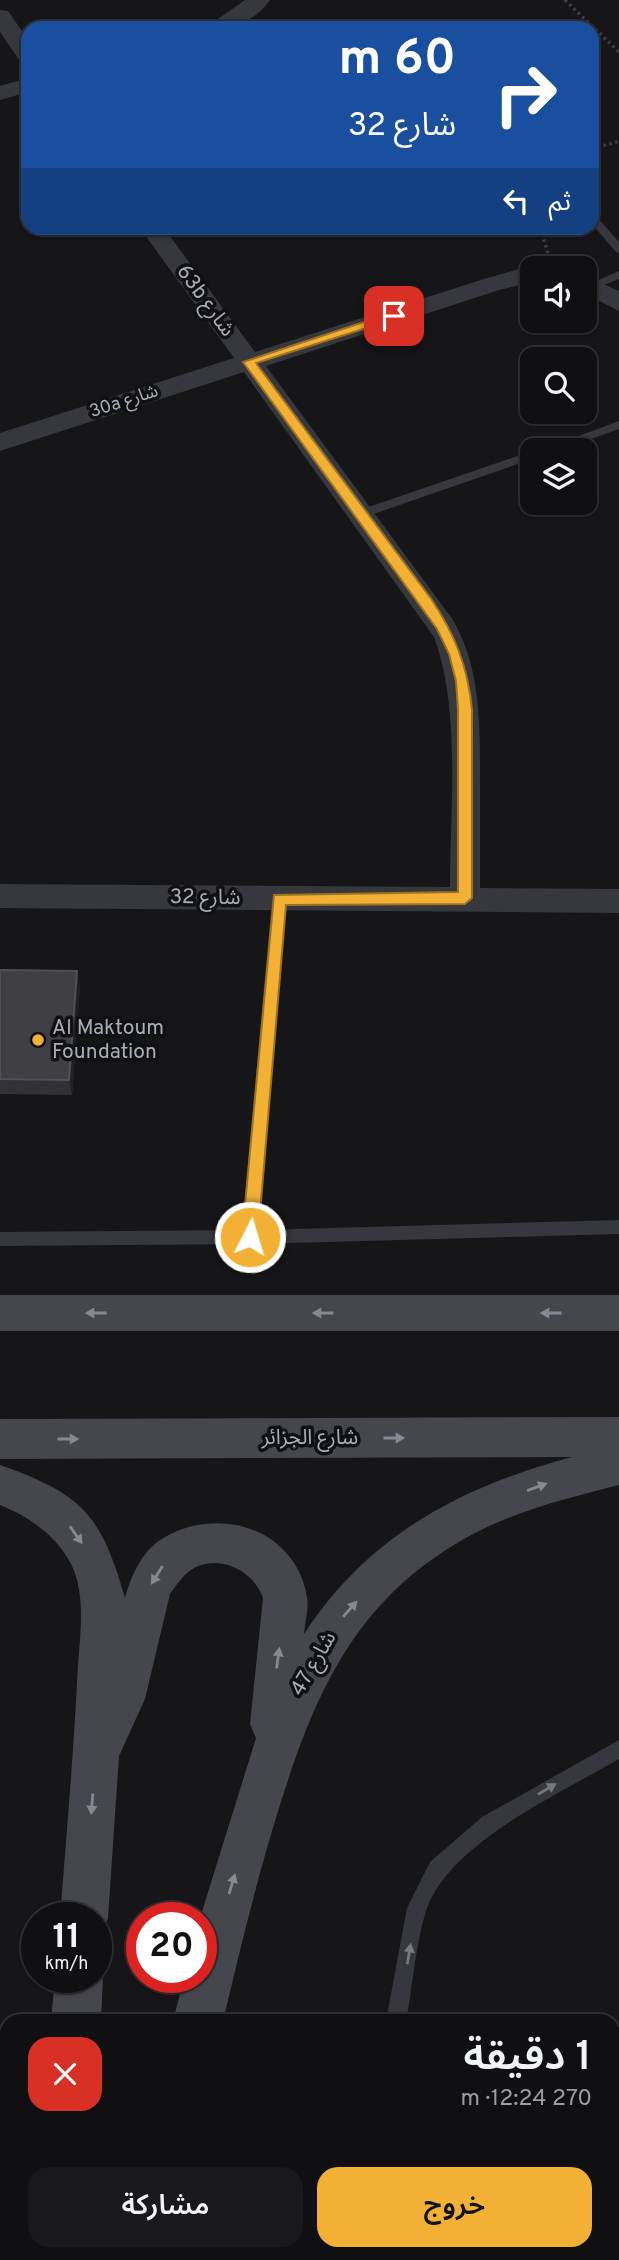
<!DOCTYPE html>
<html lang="ar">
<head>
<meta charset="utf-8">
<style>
	body { margin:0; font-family:Overpass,"Noto Sans Arabic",sans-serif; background:#19191b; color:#f1f3f6; direction:rtl; height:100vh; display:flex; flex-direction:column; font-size:26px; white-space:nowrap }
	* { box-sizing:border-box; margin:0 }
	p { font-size:23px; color:#9c9d9f }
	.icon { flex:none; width:38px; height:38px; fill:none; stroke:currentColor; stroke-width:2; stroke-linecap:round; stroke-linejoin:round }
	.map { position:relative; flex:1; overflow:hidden; direction:ltr }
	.drawer { position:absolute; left:0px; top:2014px; width:620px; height:247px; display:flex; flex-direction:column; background:#101012; border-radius:21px 21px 0 0; box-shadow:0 2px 5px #0004,0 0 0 2px #303032; direction:rtl }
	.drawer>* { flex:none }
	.guide { position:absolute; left:21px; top:21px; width:578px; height:214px; border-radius:21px; box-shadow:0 2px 5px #0004,0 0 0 2px #303032; direction:rtl; background:#1a4fa0; color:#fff; overflow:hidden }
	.fabs { position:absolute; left:520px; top:256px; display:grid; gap:14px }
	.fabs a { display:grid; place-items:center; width:77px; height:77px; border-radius:14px; background:#101012; box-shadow:0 2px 5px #0004,0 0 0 2px #303032; font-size:35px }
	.speed { position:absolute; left:21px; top:1902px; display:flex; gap:14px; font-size:35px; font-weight:700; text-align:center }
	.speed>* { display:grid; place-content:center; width:91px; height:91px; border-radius:50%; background:#101012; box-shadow:0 2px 5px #0004,0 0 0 2px #303032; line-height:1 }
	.speed small { font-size:18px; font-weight:400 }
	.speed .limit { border:10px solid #d22; background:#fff; color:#111 }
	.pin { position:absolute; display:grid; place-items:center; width:60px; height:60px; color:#fff; margin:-30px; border-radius:14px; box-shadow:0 4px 10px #0006 }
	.me { position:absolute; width:77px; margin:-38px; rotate:5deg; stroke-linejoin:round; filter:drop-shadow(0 0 5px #0008) }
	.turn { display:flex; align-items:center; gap:24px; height:147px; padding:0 28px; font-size:32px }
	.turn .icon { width:91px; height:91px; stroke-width:2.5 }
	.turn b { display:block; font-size:49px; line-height:60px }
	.then { display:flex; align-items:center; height:66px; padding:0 28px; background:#0003; gap:14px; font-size:26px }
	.round { display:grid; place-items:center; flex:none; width:74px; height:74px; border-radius:21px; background:#19191b }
	.head { display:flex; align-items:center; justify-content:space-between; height:119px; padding:0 28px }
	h1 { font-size:42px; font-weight:600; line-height:52px }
	.action { display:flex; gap:14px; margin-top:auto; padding:14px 28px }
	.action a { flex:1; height:80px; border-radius:21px; background:#f2b134; color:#111; font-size:28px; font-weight:600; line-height:80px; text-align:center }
	.action a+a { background:#19191b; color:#f1f3f6 }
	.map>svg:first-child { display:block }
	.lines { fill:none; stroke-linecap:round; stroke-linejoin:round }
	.path { stroke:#3d3f44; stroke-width:3.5; stroke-dasharray:2.5 3.5; stroke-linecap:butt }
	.lane { fill:#37383d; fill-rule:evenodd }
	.street { fill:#37383d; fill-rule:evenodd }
	.secondary { fill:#45474d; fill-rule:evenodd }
	.wall { fill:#323236 }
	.shaded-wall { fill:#212124 }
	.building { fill:#3f3f44; stroke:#4f5156; stroke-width:2 }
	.oneway { fill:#858993 }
	.oneway2 { fill:#757881 }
	.route { fill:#f2b134; stroke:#9d7322; stroke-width:2 }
	.poi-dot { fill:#f2b134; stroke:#111113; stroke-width:2.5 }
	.labels { text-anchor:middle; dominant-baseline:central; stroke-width:7; stroke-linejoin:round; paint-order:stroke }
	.far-street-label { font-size:18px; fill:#a8adb8; stroke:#111113 }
	.street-label { font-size:21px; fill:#a8adb8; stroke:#111113 }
	.poi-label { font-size:21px; fill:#a8adb8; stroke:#111113; text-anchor:start }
</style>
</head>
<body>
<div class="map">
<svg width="619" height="2260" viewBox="0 0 619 2260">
	<rect width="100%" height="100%" fill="#161618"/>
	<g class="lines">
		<path class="path" d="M565 0 619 52
			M592 149 619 141
			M540 228 548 253"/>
		<path class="lane" d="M592 215 596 216 619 242V253L615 251 592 224Z
			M619 271V279L591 290 585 286Z
			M619 421V429L561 450H541Z
			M532 451V459L365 517 361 518 355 514 357 511Z
			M279 893 286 899 259 1230 619 1220V1234L250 1244 0 1246V1232L242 1230 272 899Z
			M619 1740V1759C561 1793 447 1844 426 1911 415 1946 413 1985 406 2021H386L407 1908 430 1862 482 1817Z
			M189 2254H215L212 2260H186Z"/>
		<path class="street" d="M245 0H270C253 24 232 28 205 28Z
			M0 10 8 11 28 40V63L20 61 0 32Z
			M28 78V92L0 100V86Z
			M140 228H164L255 352 481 280 519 269H532V285H520L499 290 266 366 453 620C481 669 480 724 480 779 480 815 480 851 480 888L619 889V913L0 908V884L450 887C450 809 461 710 434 637L244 372 0 451V433L234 358Z
			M584 275 619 291V311L584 293Z"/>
		<path class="secondary" d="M0 1295H619V1331H0Z
			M619 1417V1485C573 1497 526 1508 483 1529 356 1592 314 1693 275 1821 255 1887 239 1954 223 2021H173L184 1978H201L200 1918 256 1738 250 1724 263 1598C254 1572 223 1555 196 1567 185 1572 177 1584 170 1594L145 1699 119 1756 108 1918 101 1935 96 1937V1918H60C66 1840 73 1761 77 1683 78 1646 88 1601 72 1566 58 1537 29 1516 0 1505V1465C82 1494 101 1514 125 1598 131 1575 143 1549 165 1537 221 1505 296 1530 307 1597 309 1608 305 1623 304 1634 369 1535 460 1487 572 1457L0 1459V1419Z
			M96 1961 103 1978 101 2021H51L55 1978H96Z
			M32 2254H84V2260H32Z
			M136 2254H188L187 2260H135Z"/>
	</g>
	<path class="wall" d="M0 970 80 986 72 1095 0 1094Z"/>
	<path class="shaded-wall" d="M77 971 80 986 72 1095 69 1080Z"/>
	<path class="building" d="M0 970 77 971 69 1080 0 1079Z"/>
	<defs><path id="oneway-solid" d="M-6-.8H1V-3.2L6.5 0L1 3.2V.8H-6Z" transform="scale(1.75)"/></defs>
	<g class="oneway">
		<use href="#oneway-solid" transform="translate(96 1313) rotate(-180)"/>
		<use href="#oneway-solid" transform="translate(323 1313) rotate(-180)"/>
		<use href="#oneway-solid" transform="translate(551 1313) rotate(-180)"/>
		<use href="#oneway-solid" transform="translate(394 1438)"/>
		<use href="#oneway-solid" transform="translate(68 1439)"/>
		<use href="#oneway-solid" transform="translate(537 1487) rotate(-20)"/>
		<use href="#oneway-solid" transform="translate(76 1535) rotate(55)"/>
		<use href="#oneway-solid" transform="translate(157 1575) rotate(122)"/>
		<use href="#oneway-solid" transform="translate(350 1609) rotate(-49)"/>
		<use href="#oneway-solid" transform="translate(278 1658) rotate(-82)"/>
		<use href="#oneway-solid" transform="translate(92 1804) rotate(94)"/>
		<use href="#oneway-solid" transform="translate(232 1884) rotate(-73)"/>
	</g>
	<g class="oneway2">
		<use href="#oneway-solid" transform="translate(547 1789) rotate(-31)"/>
		<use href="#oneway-solid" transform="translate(409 1954) rotate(-80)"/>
	</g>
	<path class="route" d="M394 312 398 313V318L256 363 432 600C455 635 468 667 472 710V898L465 904 286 905 258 1237 256 1242 250 1244 244 1242 242 1237 274 895 458 892V710L456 681 449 654 437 629 243 362Z"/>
	<circle class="poi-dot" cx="38" cy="1040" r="7"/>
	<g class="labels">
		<g class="far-street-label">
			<text transform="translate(124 402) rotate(-18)">30a شارع</text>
		</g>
		<g class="street-label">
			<text transform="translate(205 301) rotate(54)">63b شارع</text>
			<text transform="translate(205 898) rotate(1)">شارع 32</text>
			<text x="310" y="1438">شارع الجزائر</text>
			<text transform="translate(314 1664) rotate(-60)">شارع 47</text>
		</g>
		<g class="poi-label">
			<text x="52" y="1028">Al Maktoum<tspan x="52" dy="24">Foundation</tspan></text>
		</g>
	</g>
</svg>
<div class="fabs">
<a><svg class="icon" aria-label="sound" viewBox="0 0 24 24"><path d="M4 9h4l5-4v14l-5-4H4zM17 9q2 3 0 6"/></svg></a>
<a><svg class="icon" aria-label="search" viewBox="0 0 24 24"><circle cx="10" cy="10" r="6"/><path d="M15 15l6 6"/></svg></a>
<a><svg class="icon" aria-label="layers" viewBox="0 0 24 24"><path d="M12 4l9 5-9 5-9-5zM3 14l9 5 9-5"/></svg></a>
</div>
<div class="speed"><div>11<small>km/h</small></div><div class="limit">20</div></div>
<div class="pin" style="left:394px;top:316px;background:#d93025"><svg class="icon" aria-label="arrive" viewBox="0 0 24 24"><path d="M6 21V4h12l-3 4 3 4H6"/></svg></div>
<svg class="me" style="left:250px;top:1237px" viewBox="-20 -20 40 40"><circle r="17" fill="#f2b134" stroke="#fff" stroke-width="3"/><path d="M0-11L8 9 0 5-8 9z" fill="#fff"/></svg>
<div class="guide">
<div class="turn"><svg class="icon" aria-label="right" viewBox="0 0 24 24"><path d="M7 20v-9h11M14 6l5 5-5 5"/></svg><div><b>60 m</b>شارع 32</div></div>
<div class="then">ثم<svg class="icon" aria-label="left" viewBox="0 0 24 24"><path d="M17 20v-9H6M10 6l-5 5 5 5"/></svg></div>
</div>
<section class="drawer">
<div class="head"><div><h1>1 دقيقة</h1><p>270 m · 12:24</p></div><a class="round" style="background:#d93025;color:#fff"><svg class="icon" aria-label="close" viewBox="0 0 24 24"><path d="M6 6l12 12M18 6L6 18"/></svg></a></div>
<div class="action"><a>خروج</a><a>مشاركة</a></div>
</section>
</div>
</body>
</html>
